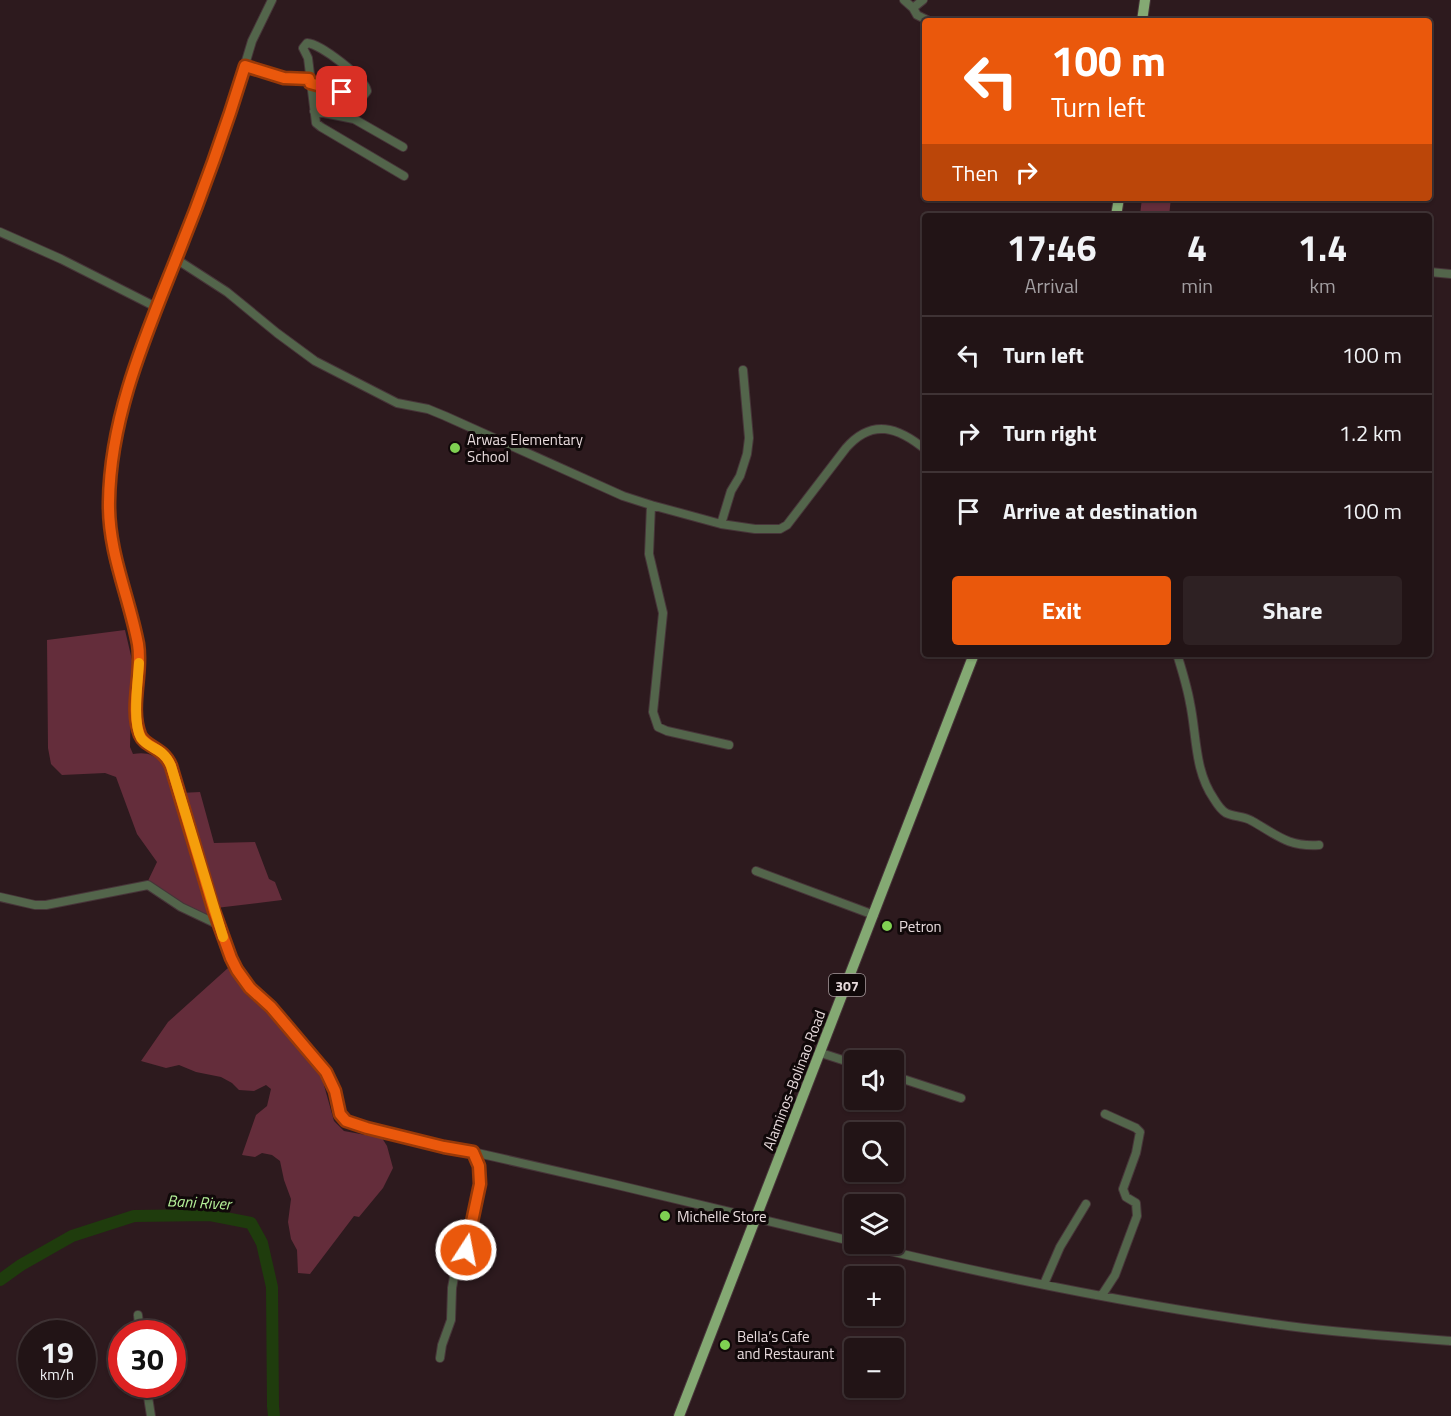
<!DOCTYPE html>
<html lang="en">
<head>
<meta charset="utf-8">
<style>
	body { margin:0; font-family:"Titillium Web",sans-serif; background:#2e2123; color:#f1f3f6; height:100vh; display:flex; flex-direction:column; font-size:22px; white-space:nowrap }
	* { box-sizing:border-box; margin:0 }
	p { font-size:20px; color:#a29ea1 }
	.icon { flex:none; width:33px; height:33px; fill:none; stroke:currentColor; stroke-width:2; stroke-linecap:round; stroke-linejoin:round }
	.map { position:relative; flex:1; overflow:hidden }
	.details { position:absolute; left:922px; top:213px; width:510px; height:444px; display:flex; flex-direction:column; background:#221416; border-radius:6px; box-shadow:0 2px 4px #0004,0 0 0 2px #3f3335 }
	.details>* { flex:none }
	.guide { position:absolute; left:922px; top:18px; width:510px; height:183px; border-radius:6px; box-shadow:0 2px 4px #0004,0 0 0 2px #3f3335; background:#ea580c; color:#fff; overflow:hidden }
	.controls { position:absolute; left:844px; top:1050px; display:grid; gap:12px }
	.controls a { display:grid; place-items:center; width:60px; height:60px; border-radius:6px; background:#221416; box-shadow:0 2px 4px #0004,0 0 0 2px #3f3335; font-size:30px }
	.speed { position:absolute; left:18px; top:1320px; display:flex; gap:12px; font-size:30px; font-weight:700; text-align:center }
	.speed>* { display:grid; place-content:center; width:78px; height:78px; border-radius:50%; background:#221416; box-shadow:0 2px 4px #0004,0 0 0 2px #3f3335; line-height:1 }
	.speed small { font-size:15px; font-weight:400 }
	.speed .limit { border:9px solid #d22; background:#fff; color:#111 }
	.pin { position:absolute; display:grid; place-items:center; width:51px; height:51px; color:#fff; margin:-26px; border-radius:12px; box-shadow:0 3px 9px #0006 }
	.me { position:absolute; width:66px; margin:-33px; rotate:11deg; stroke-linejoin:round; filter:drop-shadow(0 0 4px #0008) }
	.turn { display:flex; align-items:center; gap:21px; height:126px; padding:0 30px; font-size:27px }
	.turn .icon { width:78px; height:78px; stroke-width:2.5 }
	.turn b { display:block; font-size:42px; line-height:51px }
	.then { display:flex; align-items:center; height:57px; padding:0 30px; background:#0003; gap:12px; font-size:22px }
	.eta { display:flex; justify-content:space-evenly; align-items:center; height:102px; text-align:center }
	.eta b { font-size:36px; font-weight:700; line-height:42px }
	.cta { display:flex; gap:12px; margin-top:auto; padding:12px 30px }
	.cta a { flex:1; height:69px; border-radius:6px; background:#ea580c; color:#fff; font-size:24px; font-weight:700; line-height:69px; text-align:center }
	.cta a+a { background:#2e2123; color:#f1f3f6 }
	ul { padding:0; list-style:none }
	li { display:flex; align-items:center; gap:18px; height:78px; padding:0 30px; border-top:2px solid #3f3335 }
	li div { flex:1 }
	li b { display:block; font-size:22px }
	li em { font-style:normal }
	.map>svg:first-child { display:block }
	.green { fill:#642d3b }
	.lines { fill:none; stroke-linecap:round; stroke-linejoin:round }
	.river { stroke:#1f3c0d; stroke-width:12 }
	.minor-casing { stroke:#473539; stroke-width:10 }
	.major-casing { stroke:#473539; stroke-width:12 }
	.minor { stroke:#53654b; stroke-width:8 }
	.major { stroke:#84a973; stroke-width:10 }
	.route-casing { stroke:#983908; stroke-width:15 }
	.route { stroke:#ea580c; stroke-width:10 }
	.slow { stroke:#f59e0b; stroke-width:10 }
	.poi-dot { fill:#7fd052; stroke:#100809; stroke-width:2 }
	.labels { text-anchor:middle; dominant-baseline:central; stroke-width:6; stroke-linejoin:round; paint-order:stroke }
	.shield { fill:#100809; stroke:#a69b9d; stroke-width:1.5 }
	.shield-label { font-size:14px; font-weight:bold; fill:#e7dadc }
	.poi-label { font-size:15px; fill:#e7dadc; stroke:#100809; text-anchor:start }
	.street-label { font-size:15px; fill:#e7dadc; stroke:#100809 }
	.water-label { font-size:16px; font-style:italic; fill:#b5f199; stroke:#100809 }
</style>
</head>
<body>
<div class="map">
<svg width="1451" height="1416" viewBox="0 0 1451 1416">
	<rect width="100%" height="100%" fill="#2d1a1e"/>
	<path class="green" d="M1142 198H1171L1169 216 1140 215Z
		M125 630 132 660 130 747 133 754C146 752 154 754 163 764L213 920 146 885 157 862 137 834 116 777 105 773 62 775 51 764 48 748 47 640Z
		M200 792 214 843 255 842 269 879 275 882 282 900 216 908 180 793Z
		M228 968 247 995 269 1014 322 1078 334 1121 344 1131 382 1138 387 1146 393 1168 383 1188 359 1217 354 1216 310 1274 298 1273 297 1250 291 1239 288 1222 291 1199 284 1180 280 1161 272 1155 262 1153 255 1157 242 1155 256 1115 267 1106 271 1089 266 1085 254 1091 239 1090 232 1083 221 1077 196 1072 179 1065 166 1068 141 1061 168 1022Z"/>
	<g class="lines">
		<path class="river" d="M0 1280 21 1265 72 1236 134 1216 210 1215 251 1223 262 1243 272 1287 273 1406 274 1416"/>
		<defs>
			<path id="minor" d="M272 0 252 41 222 141 156 307 126 396 114 441 109 503 110 530 114 560 138 648 137 723 142 739 167 757 171 766 219 925 237 970 250 988 271 1007 326 1072 335 1091 340 1114 346 1121 367 1128 444 1147 473 1152 613 1184 855 1242
				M904 0 913 8 923 0
				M913 8 917 15 929 21
				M989 21H996
				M245 66 284 78 309 79
				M311 83 356 95H364L367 91C365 78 321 44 307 43L303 48 308 58 316 123 321 127 404 176
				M314 111 354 119 403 147
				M0 232 61 259 156 307
				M176 259 227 292 277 333 315 361 397 403 428 409 445 416 623 496 651 505 721 524 755 529H780L787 525 846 448C872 418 898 427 926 450
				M1430 272 1451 274
				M651 505 649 554 663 613 653 712 658 727 667 731 729 745
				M721 524 731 491 740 476 747 454 749 438 743 370
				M1177 654C1182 670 1187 686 1190 703 1197 736 1194 770 1214 799 1217 804 1221 810 1226 813 1234 817 1244 816 1252 821 1277 835 1288 847 1319 845
				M756 871 874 915
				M0 897 35 905H46L148 885 181 907 219 925
				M821 1053 855 1064
				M894 1076 961 1098
				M860 1244C1001 1278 1144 1307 1288 1326 1342 1333 1397 1337 1451 1341
				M1044 1284 1060 1247 1086 1204
				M1102 1295 1115 1275 1137 1216 1136 1203 1126 1197 1123 1189 1136 1153 1140 1132 1136 1128 1105 1114
				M138 1315 140 1334
				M440 1358 442 1345 451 1320 452 1288 454 1277 466 1250 480 1184 479 1166 473 1152
				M146 1384 151 1416"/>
			<path id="major" d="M1142 21 1145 0
				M1116 216 1119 198
				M679 1416 974 654"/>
		</defs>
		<use href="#minor" class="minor-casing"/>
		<use href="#major" class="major-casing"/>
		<use href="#minor" class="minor"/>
		<use href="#major" class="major"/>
	</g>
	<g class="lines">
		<defs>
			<path id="route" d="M342 92 310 83 309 79 284 78 245 66C225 131 202 195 176 259 145 337 110 417 109 502 108 552 129 596 138 644 143 673 129 707 140 735 145 747 163 747 171 766L214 911 231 958 237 970 250 988 271 1007 326 1072 335 1091 340 1114 346 1121 367 1128 444 1147 473 1152 479 1166 480 1184 466 1250"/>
		</defs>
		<use href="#route" class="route-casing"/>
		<use href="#route" class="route"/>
		<path class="slow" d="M139 663C138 681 132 723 141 738 150 750 163 747 171 766L223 937"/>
	</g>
	<g class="poi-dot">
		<circle cx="455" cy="448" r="6"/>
		<circle cx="887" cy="926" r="6"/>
		<circle cx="665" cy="1216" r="6"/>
		<circle cx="725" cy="1345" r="6"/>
	</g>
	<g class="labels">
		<rect class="shield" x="829" y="974" width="36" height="22" rx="4.5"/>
		<g class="shield-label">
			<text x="847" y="985">307</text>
		</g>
		<g class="poi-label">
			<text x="467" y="439">Arwas Elementary<tspan x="467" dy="17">School</tspan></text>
			<text x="899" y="926">Petron</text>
			<text x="677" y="1216">Michelle Store</text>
			<text x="737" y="1336">Bella’s Cafe<tspan x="737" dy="17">and Restaurant</tspan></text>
		</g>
		<g class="street-label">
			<text transform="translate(794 1080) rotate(-69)">Alaminos-Bolinao Road</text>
		</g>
		<g class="water-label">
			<text transform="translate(199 1202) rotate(3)">Bani River</text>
		</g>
	</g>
</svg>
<div class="controls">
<a><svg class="icon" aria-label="sound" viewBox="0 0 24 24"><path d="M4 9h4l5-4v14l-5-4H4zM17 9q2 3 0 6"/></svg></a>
<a><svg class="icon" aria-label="search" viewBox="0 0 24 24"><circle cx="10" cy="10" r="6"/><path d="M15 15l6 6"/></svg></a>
<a><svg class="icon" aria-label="layers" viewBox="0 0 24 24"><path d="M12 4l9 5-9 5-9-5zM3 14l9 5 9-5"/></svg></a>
<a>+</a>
<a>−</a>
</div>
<div class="speed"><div>19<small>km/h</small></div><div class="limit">30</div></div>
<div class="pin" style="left:342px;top:92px;background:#d93025"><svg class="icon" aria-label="arrive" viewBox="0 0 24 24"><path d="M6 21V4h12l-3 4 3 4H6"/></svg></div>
<svg class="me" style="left:466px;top:1250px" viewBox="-20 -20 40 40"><circle r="17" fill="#ea580c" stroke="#fff" stroke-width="3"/><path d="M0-11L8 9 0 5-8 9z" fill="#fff"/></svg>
<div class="guide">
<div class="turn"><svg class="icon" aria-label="left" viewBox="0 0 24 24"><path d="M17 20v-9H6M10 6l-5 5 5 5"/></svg><div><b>100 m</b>Turn left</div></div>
<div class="then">Then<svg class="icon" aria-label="right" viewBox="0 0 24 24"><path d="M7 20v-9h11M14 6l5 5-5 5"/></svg></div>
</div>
<section class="details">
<div class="eta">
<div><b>17:46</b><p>Arrival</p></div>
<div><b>4</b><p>min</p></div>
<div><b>1.4</b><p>km</p></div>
</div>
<ul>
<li><svg class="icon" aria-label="left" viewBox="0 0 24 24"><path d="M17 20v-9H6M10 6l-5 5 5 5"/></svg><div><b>Turn left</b></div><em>100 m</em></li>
<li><svg class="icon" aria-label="right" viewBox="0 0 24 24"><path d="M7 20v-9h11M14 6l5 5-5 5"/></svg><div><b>Turn right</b></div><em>1.2 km</em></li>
<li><svg class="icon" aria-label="arrive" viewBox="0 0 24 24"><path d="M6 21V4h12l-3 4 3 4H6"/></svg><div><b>Arrive at destination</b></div><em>100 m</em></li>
</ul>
<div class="cta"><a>Exit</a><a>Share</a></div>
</section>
</div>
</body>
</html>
